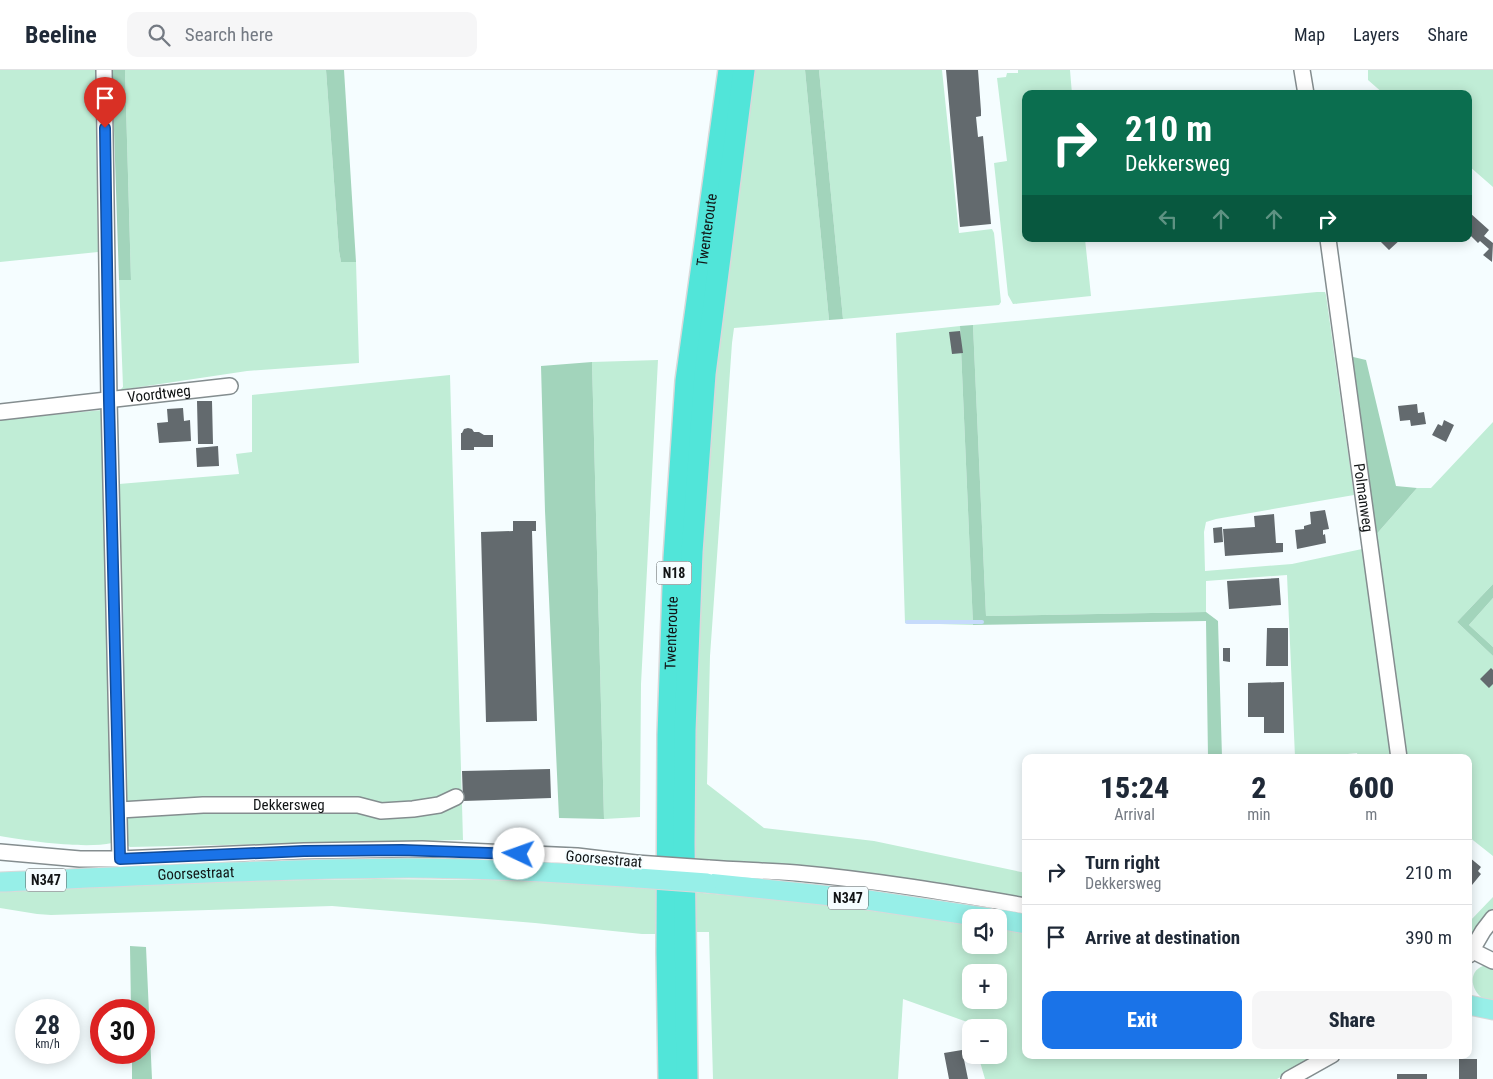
<!DOCTYPE html>
<html lang="en">
<head>
<meta charset="utf-8">
<style>
	body { margin:0; font-family:"Roboto Condensed",sans-serif; background:#f6f6f7; color:#1f2937; height:100vh; display:flex; flex-direction:column; font-size:19px; white-space:nowrap }
	* { box-sizing:border-box; margin:0 }
	p { font-size:16px; color:#747a83 }
	.icon { flex:none; width:28px; height:28px; fill:none; stroke:currentColor; stroke-width:2; stroke-linecap:round; stroke-linejoin:round }
	.map { position:relative; flex:1; overflow:hidden }
	.details { position:absolute; left:1022px; top:684px; width:450px; height:305px; display:flex; flex-direction:column; background:#fff; border-radius:10px; box-shadow:0 2px 12px #0003 }
	.details>* { flex:none }
	.top-card { position:absolute; left:1022px; top:20px; width:450px; height:152px; border-radius:10px; box-shadow:0 2px 12px #0003; background:#0b6e4f; color:#fff; overflow:hidden }
	.buttons { position:absolute; left:962px; top:839px; display:grid; gap:10px }
	.buttons a { display:grid; place-items:center; width:45px; height:45px; border-radius:10px; background:#fff; box-shadow:0 2px 12px #0003; font-size:25px }
	.speed { position:absolute; left:15px; top:929px; display:flex; gap:10px; font-size:25px; font-weight:700; text-align:center }
	.speed>* { display:grid; place-content:center; width:65px; height:65px; border-radius:50%; background:#fff; box-shadow:0 2px 12px #0003; line-height:1 }
	.speed small { font-size:12px; font-weight:400 }
	.speed .limit { border:8px solid #d22; background:#fff; color:#111 }
	.pin { position:absolute; display:grid; place-items:center; width:42px; height:42px; color:#fff; margin:-51px -21px; border-radius:50% 50% 50% 0; rotate:-45deg; box-shadow:0 0 5px #0007 }
	.pin .icon { rotate:45deg }
	.me { position:absolute; width:55px; margin:-28px; rotate:273deg; stroke-linejoin:round; filter:drop-shadow(0 0 4px #0008) }
	.turn { display:flex; align-items:center; gap:18px; height:105px; padding:0 20px; font-size:22px }
	.turn .icon { width:65px; height:65px; stroke-width:2.5 }
	.turn b { display:block; font-size:35px; line-height:42px }
	.lanes { display:flex; align-items:center; height:48px; padding:0 20px; background:#0003; justify-content:center; gap:25px; direction:ltr }
	.lanes .off { opacity:.35 }
	.eta { display:flex; justify-content:space-evenly; align-items:center; height:85px; text-align:center }
	.eta b { font-size:30px; font-weight:800; line-height:35px }
	.cta { display:flex; gap:10px; margin-top:auto; padding:10px 20px }
	.cta a { flex:1; height:58px; border-radius:10px; background:#1a73e8; color:#fff; font-size:20px; font-weight:800; line-height:58px; text-align:center }
	.cta a+a { background:#f6f6f7; color:#1f2937 }
	ul { padding:0; list-style:none }
	li { display:flex; align-items:center; gap:15px; height:65px; padding:0 20px; border-top:1px solid #e0e1e3 }
	li div { flex:1 }
	li b { display:block; font-size:19px }
	li em { font-style:normal }
	header { display:flex; align-items:center; gap:30px; box-sizing:border-box; height:70px; padding:0 25px; background:#fff; border-bottom:1px solid #e0e1e3 }
	header strong { font-size:24px }
	nav { display:flex; gap:28px; margin-inline-start:auto; font-size:18px }
	.search { width:350px; height:45px; background:#f6f6f7; display:flex; align-items:center; gap:12px; box-sizing:border-box; padding:0 18px; border-radius:10px; color:#747a83; font-size:19px }
	.map>svg:first-child { display:block }
	.green { fill:#c0edd6; fill-rule:evenodd }
	.forest { fill:#a2d4bb }
	.lines { fill:none; stroke-linecap:round; stroke-linejoin:round }
	.stream { stroke:#c6dbfb; stroke-width:4 }
	.building { fill:#636a6e }
	.minor-casing { stroke:#848d8f; stroke-width:18 }
	.major-casing { stroke:#d9d9da; stroke-width:21 }
	.highway-casing { stroke:#d9d9da; stroke-width:24 }
	.minor { stroke:#fff; stroke-width:15 }
	.major { stroke:#97efe8; stroke-width:19 }
	.highway { stroke:#51e5d9; stroke-width:21 }
	.minor-bridge-casing { stroke:#848d8f; stroke-width:18; stroke-linecap:butt }
	.major-bridge-casing { stroke:#d9d9da; stroke-width:21; stroke-linecap:butt }
	.minor-bridge { stroke:#fff; stroke-width:15 }
	.major-bridge { stroke:#97efe8; stroke-width:19 }
	.route-casing { stroke:#114b97; stroke-width:12 }
	.route { stroke:#1a73e8; stroke-width:9 }
	.labels { text-anchor:middle; dominant-baseline:central; stroke-width:4; stroke-linejoin:round; paint-order:stroke }
	.shield { fill:#f5fdff; stroke:#555a5b; stroke-width:1 }
	.shield-label { font-size:14px; font-weight:bold; fill:#111415 }
	.street-label { font-size:15px; fill:#111415; stroke:#f5fdff }
</style>
</head>
<body>
<header>
<strong>Beeline</strong>
<div class="search"><svg class="icon" aria-label="search" viewBox="0 0 24 24"><circle cx="10" cy="10" r="6"/><path d="M15 15l6 6"/></svg>Search here</div>
<nav><a>Map</a><a>Layers</a><a>Share</a></nav>
</header>
<div class="map">
<svg width="1493" height="1009" viewBox="0 0 1493 1009">
	<rect width="100%" height="100%" fill="#f5fdff"/>
	<path class="green" d="M0 0H95L98 182 0 192Z
		M125 0H326L339 181 341 192H356L359 293 247 301 120 320 123 317 119 210H131Z
		M754 0H805L829 250 734 258 732 273 710 586 707 714 764 758 874 771 1026 803V831L798 798 696 789 695 716 692 683 708 363Z
		M819 0H942L959 163 992 159 994 163 1001 232 999 235 843 249Z
		M1018 0H1070L1072 24H1026V169H1085L1091 226 1013 234 1008 225 994 93 1007 91 997 8 1006 7 1007 3H1018Z
		M1368 0H1493V117L1469 96V24H1384L1368 10Z
		M1317 222H1325L1326 225 1354 425 1216 449 1206 452 1204 462 1205 501 1292 494 1362 479 1391 687H1358L1357 683 1319 687H1295L1287 505 1206 511V542L986 546 973 255Z
		M960 256 973 555 905 553 896 263Z
		M658 290 641 614 640 747 604 749 592 292Z
		M450 305 463 770 130 777 127 775 119 414 239 404 236 384 252 382V325Z
		M102 340 112 773C84 779 29 771 0 766V350Z
		M1493 352V514L1457 552 1493 586V786L1469 767V688L1405 687 1374 467 1417 418H1431Z
		M1493 528V577L1469 555Z
		M376 809 492 810 580 813 661 819V864H642L535 853 332 836 51 845 37 844 0 838V820L234 811Z
		M691 822 818 833 971 855V875H999V859L1026 864V985H1321L1277 1009H985L978 985H999V958H971L970 953 903 929 898 1009H713L709 862H692ZM971 902H999V930H971Z
		M1493 827V840L1476 862 1469 867V852Z
		M1487 895 1493 896V931C1489 930 1485 930 1481 927 1469 917 1469 898 1487 895Z"/>
	<path class="forest" d="M112 0H125L131 210H119Z
		M326 0H344L356 192H341L339 181Z
		M805 0H819L843 249 829 250Z
		M973 255 986 546 1206 542 1218 551 1222 687H1208L1206 551 973 555 960 256Z
		M1349 286 1366 290 1396 416 1417 418 1374 467Z
		M592 292 604 749 559 748 545 441 541 296Z
		M1493 514V528L1469 555 1493 577V586L1457 552Z
		M130 876 146 877 152 1009H132V983L144 982V940H131Z"/>
	<g class="lines">
		<path class="stream" d="M907 552H982"/>
	</g>
	<path class="building" d="M946 0H978L981 41V46L976 47 978 67 983 66 991 154 960 157Z
		M1470 143 1489 160 1484 166 1493 173 1492 192 1483 185 1489 179 1480 171 1478 173 1469 164Z
		M1378 169H1401L1389 180Z
		M960 261 963 283 952 284 949 262Z
		M197 331H212L213 374H198Z
		M1417 334 1418 343 1424 342 1426 354 1411 356 1410 350 1400 351 1398 336Z
		M183 338 184 351 190 350 191 371 159 373 157 353 168 352 167 339Z
		M1444 350 1454 355 1446 372 1432 365 1438 354 1442 356Z
		M468 358 472 359 474 362H479L484 365H493V377H474V380H461V363H462L464 359Z
		M218 376 219 396 197 397 196 378Z
		M1325 440 1329 459 1323 460V465L1325 464 1326 473 1297 479 1295 460 1304 459V456L1311 454 1310 442Z
		M1274 444 1276 473H1283V482L1225 486 1223 459 1255 457 1254 446Z
		M513 451H536V461H532L537 651 486 652 481 462 513 461Z
		M1222 457 1223 472 1214 473 1213 458Z
		M1279 508 1281 535 1229 539 1227 511Z
		M1267 558H1288V596H1266Z
		M1223 578H1230V592L1223 591Z
		M1491 598 1493 600V614L1489 618 1480 609Z
		M1284 612V663H1264V647H1248V613Z
		M550 699 551 728 463 731 462 701Z
		M1469 787 1481 797 1478 801 1481 804 1472 815 1469 813Z
		M962 980 968 1009H949L944 983Z
		M1459 989H1477V1009H1459Z
		M1397 1004H1427V1009H1397Z"/>
	<g class="lines">
		<defs>
			<g id="minor">
				<path d="M104 0 109 330 120 789"/>
				<path d="M1302 0 1306 24"/>
				<path id="s1" d="M1328 169 1399 688"/>
				<path id="s2" d="M0 342 230 316"/>
				<path id="s3" d="M120 740 203 735H358L381 741 413 739 439 735 456 727"/>
				<path d="M0 782 80 789H120L304 781 422 779 577 786 636 793"/>
				<path d="M708 798C737 800 766 801 796 803 873 810 950 823 1026 836"/>
				<path d="M1469 879 1493 891"/>
				<path d="M1469 885 1483 861 1493 848"/>
				<path d="M1289 1009 1332 985"/>
			</g>
			<g id="major">
				<path id="s4" d="M0 812C136 806 272 799 408 798 485 798 561 803 638 808"/>
				<path d="M707 813 861 829 989 848"/>
				<path d="M999 849 1026 854"/>
				<path d="M1469 935 1493 940"/>
			</g>
			<g id="highway">
				<path id="s5" d="M669 1009 667 882 668 665 674 488 686 311 729 0"/>
				<path d="M687 1009 684 774 685 660 692 482 705 304 744 0"/>
			</g>
		</defs>
		<use href="#minor" class="minor-casing"/>
		<use href="#major" class="major-casing"/>
		<use href="#highway" class="highway-casing"/>
		<use href="#minor" class="minor"/>
		<use href="#major" class="major"/>
		<use href="#highway" class="highway"/>
		<defs>
			<path id="minor-bridge" d="M636 793 708 798"/>
			<path id="major-bridge" d="M638 808 707 813"/>
		</defs>
		<use href="#minor-bridge" class="minor-bridge-casing"/>
		<use href="#major-bridge" class="major-bridge-casing"/>
		<use href="#minor-bridge" class="minor-bridge"/>
		<use href="#major-bridge" class="major-bridge"/>
	</g>
	<g class="lines">
		<defs>
			<path id="route" d="M105 58 109 330 120 789 304 781 402 780 519 784"/>
		</defs>
		<use href="#route" class="route-casing"/>
		<use href="#route" class="route"/>
	</g>
	<g class="labels">
		<g class="shield">
			<rect x="656.5" y="491.5" width="35" height="23" rx="4"/>
			<rect x="26" y="798.5" width="40" height="23" rx="4"/>
			<rect x="828" y="816.5" width="40" height="23" rx="4"/>
		</g>
		<g class="shield-label">
			<text x="674" y="503">N18</text>
			<text x="46" y="810">N347</text>
			<text x="848" y="828">N347</text>
		</g>
		<g class="street-label">
			<text stroke="none"><textPath href="#s5" startOffset="851">Twenteroute</textPath></text>
			<text stroke="none"><textPath href="#s2" startOffset="160">Voordtweg</textPath></text>
			<text stroke="none"><textPath href="#s1" startOffset="261">Polmanweg</textPath></text>
			<text stroke="none"><textPath href="#s5" startOffset="446">Twenteroute</textPath></text>
			<text stroke="none"><textPath href="#s3" startOffset="169">Dekkersweg</textPath></text>
			<text transform="translate(604 789) rotate(5)">Goorsestraat</text>
			<text stroke="none"><textPath href="#s4" startOffset="196">Goorsestraat</textPath></text>
		</g>
	</g>
</svg>
<div class="buttons">
<a><svg class="icon" aria-label="sound" viewBox="0 0 24 24"><path d="M4 9h4l5-4v14l-5-4H4zM17 9q2 3 0 6"/></svg></a>
<a>+</a>
<a>−</a>
</div>
<div class="speed"><div>28<small>km/h</small></div><div class="limit">30</div></div>
<div class="pin" style="left:105px;top:58px;background:#d93025"><svg class="icon" aria-label="arrive" viewBox="0 0 24 24"><path d="M6 21V4h12l-3 4 3 4H6"/></svg></div>
<svg class="me" style="left:519px;top:784px" viewBox="-20 -20 40 40"><circle r="19" fill="#fff"/><path d="M0-13L10 11 0 6-10 11z" fill="#1a73e8"/></svg>
<div class="top-card">
<div class="turn"><svg class="icon" aria-label="right" viewBox="0 0 24 24"><path d="M7 20v-9h11M14 6l5 5-5 5"/></svg><div><b>210 m</b>Dekkersweg</div></div>
<div class="lanes"><svg class="icon off" aria-label="left" viewBox="0 0 24 24"><path d="M17 20v-9H6M10 6l-5 5 5 5"/></svg><svg class="icon off" aria-label="ahead" viewBox="0 0 24 24"><path d="M12 20V5M6 11l6-6 6 6"/></svg><svg class="icon off" aria-label="ahead" viewBox="0 0 24 24"><path d="M12 20V5M6 11l6-6 6 6"/></svg><svg class="icon" aria-label="right" viewBox="0 0 24 24"><path d="M7 20v-9h11M14 6l5 5-5 5"/></svg></div>
</div>
<section class="details">
<div class="eta">
<div><b>15:24</b><p>Arrival</p></div>
<div><b>2</b><p>min</p></div>
<div><b>600</b><p>m</p></div>
</div>
<ul>
<li><svg class="icon" aria-label="right" viewBox="0 0 24 24"><path d="M7 20v-9h11M14 6l5 5-5 5"/></svg><div><b>Turn right</b><p>Dekkersweg</p></div><em>210 m</em></li>
<li><svg class="icon" aria-label="arrive" viewBox="0 0 24 24"><path d="M6 21V4h12l-3 4 3 4H6"/></svg><div><b>Arrive at destination</b></div><em>390 m</em></li>
</ul>
<div class="cta"><a>Exit</a><a>Share</a></div>
</section>
</div>
</body>
</html>
